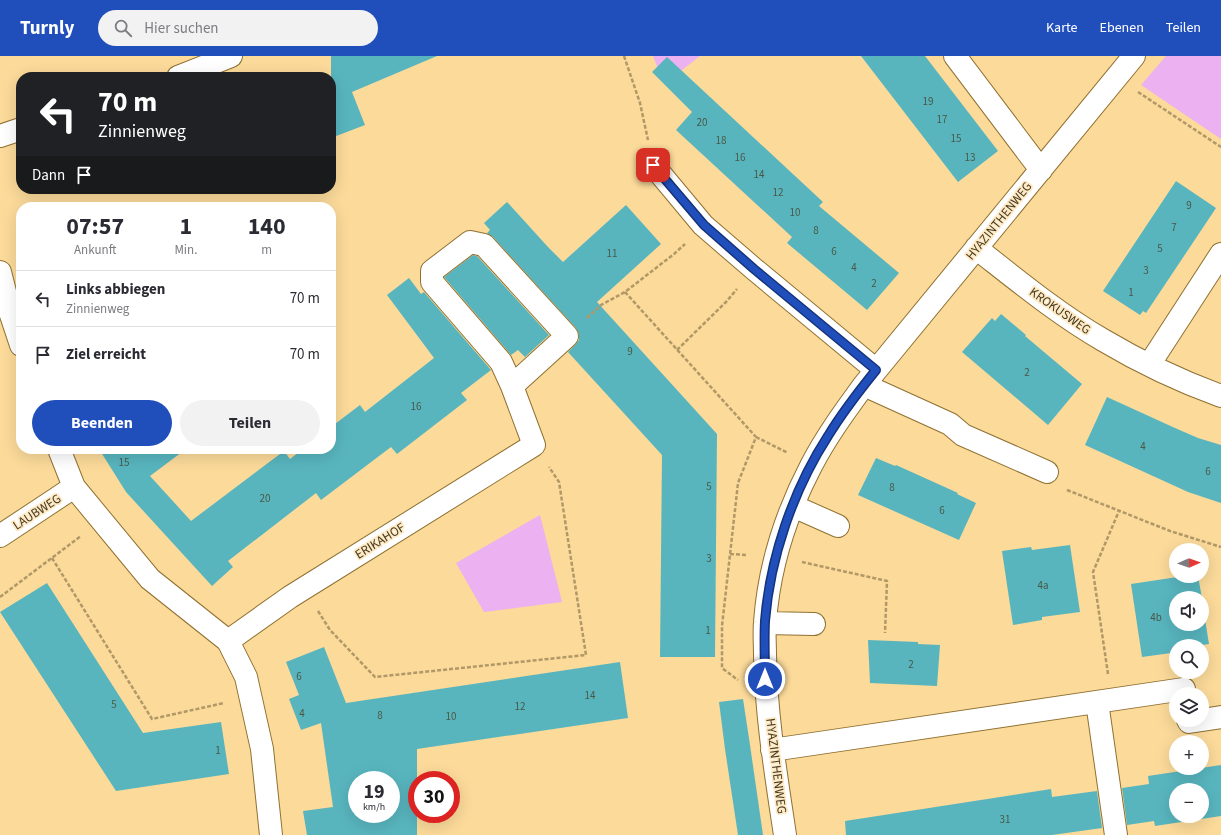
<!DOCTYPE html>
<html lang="de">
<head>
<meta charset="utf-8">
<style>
	body { margin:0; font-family:"Source Sans 3",sans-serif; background:#f2f2f3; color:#2b2b33; height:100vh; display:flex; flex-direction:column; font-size:15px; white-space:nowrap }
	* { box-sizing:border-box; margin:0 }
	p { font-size:13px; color:#7c7c81 }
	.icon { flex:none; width:22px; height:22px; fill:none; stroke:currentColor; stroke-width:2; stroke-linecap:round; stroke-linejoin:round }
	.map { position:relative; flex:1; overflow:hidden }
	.side { position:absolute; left:16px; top:146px; width:320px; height:252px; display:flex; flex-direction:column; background:#fff; border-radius:16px; box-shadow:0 4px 16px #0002 }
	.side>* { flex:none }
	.banner { position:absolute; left:16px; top:16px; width:320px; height:122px; border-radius:16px; box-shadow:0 4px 16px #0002; background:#202124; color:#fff; overflow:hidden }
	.needle { width:26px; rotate:88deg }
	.fabs { position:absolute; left:1169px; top:487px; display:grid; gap:8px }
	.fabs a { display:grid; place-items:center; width:40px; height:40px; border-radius:50%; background:#fff; box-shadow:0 4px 16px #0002; font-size:20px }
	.speed { position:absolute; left:348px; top:715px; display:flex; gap:8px; font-size:20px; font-weight:700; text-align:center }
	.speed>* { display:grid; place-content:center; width:52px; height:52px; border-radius:50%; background:#fff; box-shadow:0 4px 16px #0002; line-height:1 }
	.speed small { font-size:10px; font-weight:400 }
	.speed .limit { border:6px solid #d22; background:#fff; color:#111 }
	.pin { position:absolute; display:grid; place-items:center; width:34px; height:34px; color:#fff; margin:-17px; border-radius:8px; box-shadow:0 2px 6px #0006 }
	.me { position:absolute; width:44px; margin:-22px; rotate:0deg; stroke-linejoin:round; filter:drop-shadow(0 0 3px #0008) }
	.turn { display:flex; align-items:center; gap:14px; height:84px; padding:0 16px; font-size:18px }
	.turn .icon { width:52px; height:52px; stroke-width:2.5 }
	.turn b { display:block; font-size:28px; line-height:34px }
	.then { display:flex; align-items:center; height:38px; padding:0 16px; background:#0003; gap:8px; font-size:15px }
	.eta { display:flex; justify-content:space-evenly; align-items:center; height:68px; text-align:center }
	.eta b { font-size:24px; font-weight:700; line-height:28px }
	.button { display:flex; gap:8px; margin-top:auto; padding:8px 16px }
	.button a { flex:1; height:46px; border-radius:24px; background:#204fbc; color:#fff; font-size:16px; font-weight:700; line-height:46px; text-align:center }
	.button a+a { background:#f2f2f3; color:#2b2b33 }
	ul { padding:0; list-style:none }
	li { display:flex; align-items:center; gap:12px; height:56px; padding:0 16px; border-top:1px solid #e1e1e2 }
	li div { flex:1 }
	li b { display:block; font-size:15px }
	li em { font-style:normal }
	header { display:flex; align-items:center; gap:24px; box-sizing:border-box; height:56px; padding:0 20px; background:#204fbc; color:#fff }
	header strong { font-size:19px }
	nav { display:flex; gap:22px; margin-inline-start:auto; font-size:14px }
	.search { width:280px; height:36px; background:#f2f2f3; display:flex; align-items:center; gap:10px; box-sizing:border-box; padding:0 14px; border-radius:22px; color:#7c7c81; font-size:15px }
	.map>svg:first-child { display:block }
	.green { fill:#ebb1f1 }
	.building { fill:#58b5be; fill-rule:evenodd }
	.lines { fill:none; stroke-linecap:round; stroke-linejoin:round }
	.minor-casing { stroke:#8f7132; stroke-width:24 }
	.path { stroke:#b19867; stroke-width:2.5; stroke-dasharray:4 2; stroke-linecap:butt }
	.minor { stroke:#fff; stroke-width:22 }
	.route-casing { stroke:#15337a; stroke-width:10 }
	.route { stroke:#204fbc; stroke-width:7 }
	.labels { text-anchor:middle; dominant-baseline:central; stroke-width:3.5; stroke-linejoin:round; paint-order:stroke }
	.number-label { font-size:11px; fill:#4a5846 }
	.street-label { font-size:13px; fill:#46391e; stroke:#fde9c4 }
</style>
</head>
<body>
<header>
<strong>Turnly</strong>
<div class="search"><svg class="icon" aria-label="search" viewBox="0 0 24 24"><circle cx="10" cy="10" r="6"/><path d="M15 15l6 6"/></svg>Hier suchen</div>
<nav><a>Karte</a><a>Ebenen</a><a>Teilen</a></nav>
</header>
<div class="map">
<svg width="1221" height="779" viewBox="0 0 1221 779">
	<rect width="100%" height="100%" fill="#fbda9a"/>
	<path class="green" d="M653 0H700L664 28Z
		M1166 0H1221V83L1141 29Z
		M540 459 562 546 484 556 456 507Z"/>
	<path class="building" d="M331 0H437L352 36 365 69 331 82Z
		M861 0H925L998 95 958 126Z
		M667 1 823 146 819 150 899 217 867 254 787 187 792 181 676 74 692 56 652 16Z
		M1176 125 1216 152 1146 257 1143 255 1140 259 1103 235Z
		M507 146 548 191 563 206 626 149 661 188 597 246 717 378 715 601H660L662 399 568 296 575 289 579 284V278L576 272 493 181 487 177 490 174 484 167Z
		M473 199 477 200 549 279 525 301 518 294 511 299 444 221Z
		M409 222 421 238 424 236 491 314 461 337 467 344 397 398 391 391 321 444 316 437 228 505 233 511 212 530 126 436 99 393H186L150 420 191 465 284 395 290 403 303 393H331V371L360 349 365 356 434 302 387 239Z
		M1001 258 1026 279 1025 280 1082 328 1048 369 962 296 992 262 995 265Z
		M1107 341 1175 372 1198 382 1221 389V447L1188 436 1085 389Z
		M876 402 895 410 896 409 958 437 957 438 976 447 959 484 858 439Z
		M1070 489 1080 556 1042 561V564L1013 569 1002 495 1031 491 1032 494Z
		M1184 520H1198L1202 542H1176V568H1202V545L1209 588 1195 590H1176V593L1171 594V597L1142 601 1131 528Z
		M47 527 143 677 221 666 229 718 116 735 0 556Z
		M868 584 918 586V588L940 589 937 630 870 627Z
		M324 591 346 647 620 606 628 662 417 693V779H307L303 755 333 751 321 667 301 674 289 643 299 639 286 606ZM357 724H391V758H357Z
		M743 643 750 689 763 779H738L725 693 719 646Z
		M1221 709V760L1155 770 1154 765 1127 769 1122 732 1149 728 1148 720ZM1176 734H1202V760H1176Z
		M1051 733 1052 741 1097 735 1102 772 1052 779H846L845 765Z"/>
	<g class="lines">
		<defs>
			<path id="minor" d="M955 0 1041 114
				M178 21 231 0
				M0 80 21 73
				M653 109 703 169 754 213 876 314
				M976 192C1017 224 1058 258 1103 284 1140 306 1180 325 1221 340
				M0 216 10 256 21 289
				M1149 309 1221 198
				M864 329 950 368 963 379 1047 416
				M59 393 74 431 150 523 228 585 246 621 262 693 271 779
				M793 450 838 470
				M0 480 74 431
				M765 567 814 568
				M228 585 290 541 534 389 512 330 567 280 484 189 470 186 432 215V226L501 306 512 330
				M1097 646 1116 779
				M1188 664 1189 666 1221 661
				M772 694 1184 633V638
				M785 779C776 719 766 659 765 599 765 588 764 576 765 566 769 512 786 458 811 410 826 381 845 355 864 329L1134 0"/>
		</defs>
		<use href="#minor" class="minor-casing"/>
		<path class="path" d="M624 0 640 47 648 84
			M1138 36 1221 91
			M625 236 756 381 738 427 722 570V612L738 624
			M587 262 601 249 625 236 674 198 685 188
			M677 294 726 246 737 233
			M756 381 788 397
			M1067 434 1170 475 1221 491
			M730 498 747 499
			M52 502 152 663 224 647
			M802 506 887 525 885 577
			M0 541 81 480
			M318 555 330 574 375 621 586 599 559 426 549 411
			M1108 618 1093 516 1119 455"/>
		<use href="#minor" class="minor"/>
	</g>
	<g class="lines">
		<defs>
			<path id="route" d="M653 109 704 169 754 213 876 314C859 335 842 357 828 380 793 434 770 502 765 565 764 584 765 604 765 623"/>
		</defs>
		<use href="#route" class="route-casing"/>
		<use href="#route" class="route"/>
	</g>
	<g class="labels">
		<g class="number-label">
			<text x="928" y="45">19</text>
			<text x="942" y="63">17</text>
			<text x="702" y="66">20</text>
			<text x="956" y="82">15</text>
			<text x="721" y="84">18</text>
			<text x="740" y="101">16</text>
			<text x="970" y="101">13</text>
			<text x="759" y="118">14</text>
			<text x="778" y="136">12</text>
			<text x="1189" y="149">9</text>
			<text x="795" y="156">10</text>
			<text x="1174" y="171">7</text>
			<text x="816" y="174">8</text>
			<text x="1160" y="192">5</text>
			<text x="834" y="195">6</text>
			<text x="612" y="197">11</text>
			<text x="854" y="211">4</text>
			<text x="1146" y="214">3</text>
			<text x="874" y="227">2</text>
			<text x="1131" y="236">1</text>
			<text x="630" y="295">9</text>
			<text x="1027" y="316">2</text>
			<text x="416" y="350">16</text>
			<text x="1143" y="390">4</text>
			<text x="124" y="406">15</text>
			<text x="1208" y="415">6</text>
			<text x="709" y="430">5</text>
			<text x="892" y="431">8</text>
			<text x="265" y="442">20</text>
			<text x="942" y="454">6</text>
			<text x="709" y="502">3</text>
			<text x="1043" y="529">4a</text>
			<text x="1156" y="561">4b</text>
			<text x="708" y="574">1</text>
			<text x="911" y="608">2</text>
			<text x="299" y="620">6</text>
			<text x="590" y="639">14</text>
			<text x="114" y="648">5</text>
			<text x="520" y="650">12</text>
			<text x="302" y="657">4</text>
			<text x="380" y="659">8</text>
			<text x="451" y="660">10</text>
			<text x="218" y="694">1</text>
			<text x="1005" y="763">31</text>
		</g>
		<g class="street-label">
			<text transform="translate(999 165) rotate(-51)">HYAZINTHENWEG</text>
			<text transform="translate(1060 255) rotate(35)">KROKUSWEG</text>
			<text transform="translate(37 456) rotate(-33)">LAUBWEG</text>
			<text transform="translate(380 485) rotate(-32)">ERIKAHOF</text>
			<text transform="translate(776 710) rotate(83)">HYAZINTHENWEG</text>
		</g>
	</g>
</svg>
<div class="fabs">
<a><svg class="needle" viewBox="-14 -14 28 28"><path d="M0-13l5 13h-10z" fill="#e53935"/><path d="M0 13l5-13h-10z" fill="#7c7c81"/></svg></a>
<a><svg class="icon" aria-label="sound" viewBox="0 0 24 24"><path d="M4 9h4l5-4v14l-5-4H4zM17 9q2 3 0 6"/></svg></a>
<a><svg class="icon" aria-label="search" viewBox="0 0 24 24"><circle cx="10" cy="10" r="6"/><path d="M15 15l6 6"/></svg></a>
<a><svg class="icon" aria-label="layers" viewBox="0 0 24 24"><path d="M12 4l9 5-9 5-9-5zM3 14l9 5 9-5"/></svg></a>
<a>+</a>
<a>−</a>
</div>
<div class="speed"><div>19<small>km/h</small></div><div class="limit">30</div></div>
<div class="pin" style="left:653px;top:109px;background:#d93025"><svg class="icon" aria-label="arrive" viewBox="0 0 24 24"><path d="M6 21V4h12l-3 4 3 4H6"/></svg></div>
<svg class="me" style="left:765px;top:623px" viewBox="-20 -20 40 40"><circle r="17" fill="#204fbc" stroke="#fff" stroke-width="3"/><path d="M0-11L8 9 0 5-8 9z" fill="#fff"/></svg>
<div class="banner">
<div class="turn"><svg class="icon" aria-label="left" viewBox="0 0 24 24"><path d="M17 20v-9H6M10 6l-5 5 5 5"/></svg><div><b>70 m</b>Zinnienweg</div></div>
<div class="then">Dann<svg class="icon" aria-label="arrive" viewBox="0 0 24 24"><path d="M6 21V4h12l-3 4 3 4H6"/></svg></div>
</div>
<section class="side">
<div class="eta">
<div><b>07:57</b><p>Ankunft</p></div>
<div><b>1</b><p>Min.</p></div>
<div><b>140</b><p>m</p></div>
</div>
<ul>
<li><svg class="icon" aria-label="left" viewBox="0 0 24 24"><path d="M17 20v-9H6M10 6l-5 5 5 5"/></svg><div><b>Links abbiegen</b><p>Zinnienweg</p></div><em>70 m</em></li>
<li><svg class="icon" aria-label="arrive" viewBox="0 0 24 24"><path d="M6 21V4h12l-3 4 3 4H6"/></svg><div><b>Ziel erreicht</b></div><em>70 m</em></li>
</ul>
<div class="button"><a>Beenden</a><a>Teilen</a></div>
</section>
</div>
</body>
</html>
